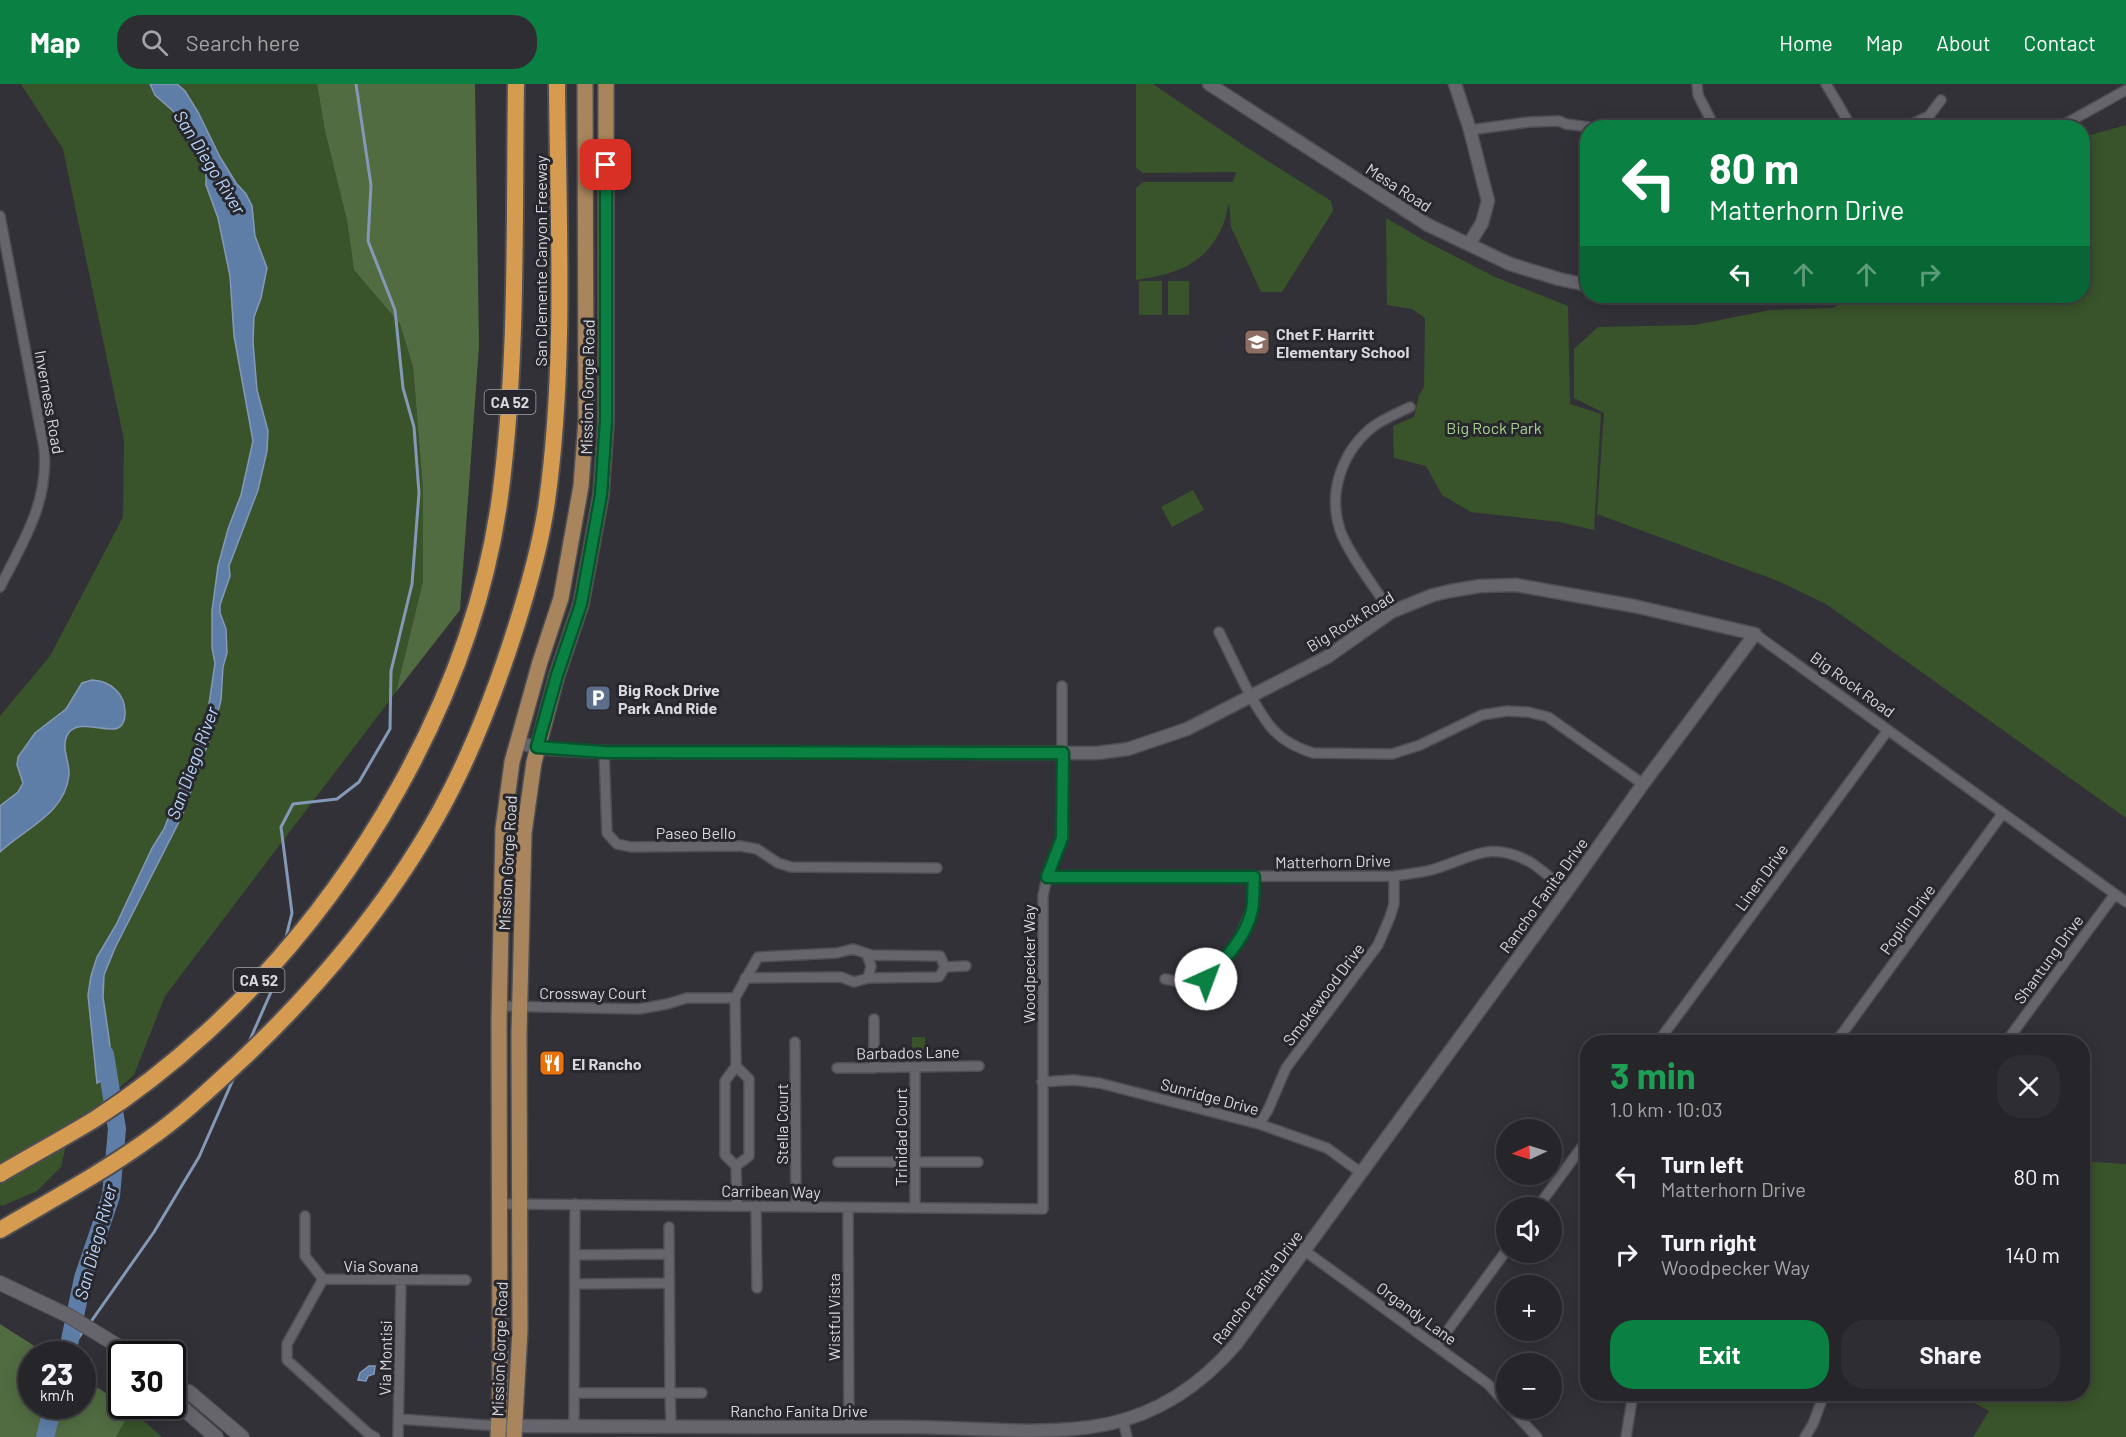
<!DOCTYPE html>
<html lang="en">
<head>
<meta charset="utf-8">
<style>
	body { margin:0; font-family:Barlow,sans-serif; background:#2e2d31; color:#f1f3f6; height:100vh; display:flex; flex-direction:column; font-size:22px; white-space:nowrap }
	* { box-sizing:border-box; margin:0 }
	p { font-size:20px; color:#a4a5a8 }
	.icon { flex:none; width:33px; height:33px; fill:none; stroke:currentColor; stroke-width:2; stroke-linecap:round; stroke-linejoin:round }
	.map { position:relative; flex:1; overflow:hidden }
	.drawer { position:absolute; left:1580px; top:951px; width:510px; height:366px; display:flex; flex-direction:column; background:#262529; border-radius:24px; box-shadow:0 3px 15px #0003,0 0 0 2px #424246 }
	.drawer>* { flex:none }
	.banner { position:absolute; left:1580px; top:36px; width:510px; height:183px; border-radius:24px; box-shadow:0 3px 15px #0003,0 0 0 2px #424246; background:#0b8043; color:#fff; overflow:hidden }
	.needle { width:39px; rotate:266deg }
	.fabs { position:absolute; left:1496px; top:1035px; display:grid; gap:12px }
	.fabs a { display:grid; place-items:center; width:66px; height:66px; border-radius:50%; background:#262529; box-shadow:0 3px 15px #0003,0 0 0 2px #424246; font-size:30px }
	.speed { position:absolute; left:18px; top:1257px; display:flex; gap:12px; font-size:30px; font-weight:700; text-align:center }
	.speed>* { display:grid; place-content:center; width:78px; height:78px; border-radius:50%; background:#262529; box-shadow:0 3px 15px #0003,0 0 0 2px #424246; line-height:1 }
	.speed small { font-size:15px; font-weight:400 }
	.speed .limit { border:3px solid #111; border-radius:9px; background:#fff; color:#111 }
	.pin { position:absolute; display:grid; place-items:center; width:51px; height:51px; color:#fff; margin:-26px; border-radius:12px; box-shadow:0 3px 9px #0006 }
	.me { position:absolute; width:66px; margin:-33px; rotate:43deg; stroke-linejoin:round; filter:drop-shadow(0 0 4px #0008) }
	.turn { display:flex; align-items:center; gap:21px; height:126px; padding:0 30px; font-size:27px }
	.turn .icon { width:78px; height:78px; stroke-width:2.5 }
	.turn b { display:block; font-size:42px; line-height:51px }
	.lanes { display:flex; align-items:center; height:57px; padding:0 30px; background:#0003; justify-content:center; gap:30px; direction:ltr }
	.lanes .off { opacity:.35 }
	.round { display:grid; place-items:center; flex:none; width:63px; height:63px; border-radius:24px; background:#2e2d31 }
	.overview { display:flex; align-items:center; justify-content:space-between; height:102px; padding:0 30px }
	h1 { font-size:36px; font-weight:700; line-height:45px; color:#1e9e55 }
	.primary-button { display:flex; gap:12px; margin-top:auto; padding:12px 30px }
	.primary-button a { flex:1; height:69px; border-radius:24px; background:#0b8043; color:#fff; font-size:24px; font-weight:700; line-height:69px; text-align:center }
	.primary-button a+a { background:#2e2d31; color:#f1f3f6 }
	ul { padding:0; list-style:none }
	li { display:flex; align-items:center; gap:18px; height:78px; padding:0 30px }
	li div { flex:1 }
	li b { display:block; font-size:22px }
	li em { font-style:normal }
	header { display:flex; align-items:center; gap:36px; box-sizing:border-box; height:84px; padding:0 30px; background:#0b8043; color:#fff }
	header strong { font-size:28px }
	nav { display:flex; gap:33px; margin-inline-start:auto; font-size:21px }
	.search { width:420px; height:54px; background:#2e2d31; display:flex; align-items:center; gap:15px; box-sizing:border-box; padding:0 21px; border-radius:24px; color:#a4a5a8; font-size:22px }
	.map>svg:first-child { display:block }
	.green { fill:#39532a }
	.forest { fill:#516c41 }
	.water { fill:#5f7ea7; stroke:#8499b7; stroke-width:1.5 }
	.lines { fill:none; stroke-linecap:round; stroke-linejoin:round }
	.stream { stroke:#8499b7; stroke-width:3 }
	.river { stroke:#5f7ea7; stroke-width:18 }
	.minor-casing { stroke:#4f4e54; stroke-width:12 }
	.tertiary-casing { stroke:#4f4e54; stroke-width:15 }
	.secondary-casing { stroke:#4f4e54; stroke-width:16 }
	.primary-casing { stroke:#4f4e54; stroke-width:18 }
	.motorway-casing { stroke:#4f4e54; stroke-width:20 }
	.minor { stroke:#67656c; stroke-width:9 }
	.tertiary { stroke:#67656c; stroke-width:12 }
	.secondary { stroke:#67656c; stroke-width:14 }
	.primary { stroke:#a8855c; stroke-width:15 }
	.motorway { stroke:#d49b51; stroke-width:16 }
	.route-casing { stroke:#07532c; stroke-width:15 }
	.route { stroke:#0b8043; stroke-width:10 }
	.labels { text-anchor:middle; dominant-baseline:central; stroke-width:6; stroke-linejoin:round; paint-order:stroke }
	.shield { fill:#28272d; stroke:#a4a3a8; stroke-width:1.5 }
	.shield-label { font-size:15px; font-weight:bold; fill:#d9d8dc }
	.street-label { font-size:16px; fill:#d9d8dc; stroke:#28272d }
	.poi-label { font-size:16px; font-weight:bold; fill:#d9d8dc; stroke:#28272d; text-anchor:start }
	.park-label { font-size:16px; fill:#a7d28e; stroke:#28272d }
	.water-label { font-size:18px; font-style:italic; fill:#b8d5fb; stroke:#28272d }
</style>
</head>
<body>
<header>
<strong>Map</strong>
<div class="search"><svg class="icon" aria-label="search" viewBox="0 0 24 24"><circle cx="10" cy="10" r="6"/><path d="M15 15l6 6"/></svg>Search here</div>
<nav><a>Home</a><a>Map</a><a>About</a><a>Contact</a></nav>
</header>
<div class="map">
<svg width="2126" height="1353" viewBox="0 0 2126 1353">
	<rect width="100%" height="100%" fill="#323137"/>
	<path class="green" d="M21 0H317L325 47 347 137 354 186 400 240 413 283 423 405V497L396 608 165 912 134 991 69 1048 61 1083 37 1107 2 1122 0 1121V632L50 572 123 433 124 356 63 65Z
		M1136 0H1153L1249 65 1331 117 1333 127 1282 208H1261L1231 143 1229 119C1227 126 1226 134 1223 141 1206 181 1176 190 1136 196V104L1143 98H1233L1236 88 1143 89 1136 84Z
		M2126 41V734L1826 520 1778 497 1597 430 1604 329 1574 314V265L1598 243 1695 241 1770 226 1832 224 1857 212H2082V58L2087 52Z
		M1386 134 1427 158 1495 193 1568 222 1570 320 1601 330 1594 446 1559 438 1471 428 1442 411 1426 382 1394 374 1393 342 1414 333 1419 311 1424 303 1425 234 1412 225 1387 221Z
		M1139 197H1162V231H1139Z
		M1168 197H1189V231H1168Z
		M1193 406 1204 426 1172 443 1161 423Z
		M912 953H925V974L912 975Z
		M2082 1077 2126 1080V1353H1973L1989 1327 1958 1310H2082Z
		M131 1326 162 1353H116Z"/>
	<path class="forest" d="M317 0H475L479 262 460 526 396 608 423 497V405L413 283 400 240 354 186 347 137 325 47Z
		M0 1240 47 1270H32V1322H82L83 1294 121 1319 122 1322 131 1326 116 1353H0Z"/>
	<path class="water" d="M150 0H177L185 7 198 28 220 73 236 99 246 110 252 122 255 152 267 184 261 214 254 233 253 258 257 306 268 347 267 367 258 406 229 482 230 492 220 521V529L226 545 227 569 223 583 221 616 214 643 182 732 115 864 104 891 103 913 109 954 113 990 97 999 88 911 91 892 97 873 116 841 152 764 164 745 200 653 209 620 215 579 212 564V527L218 482 228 445 241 411 253 357 234 252 230 192 218 134 206 101V74L173 27 155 11Z
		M92 596C102 597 109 599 116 606 123 613 124 618 125 627 127 665 82 628 68 650 60 662 70 678 69 691 65 730 25 744 0 768V722L18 708 23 699 17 681 18 673 35 649 66 625 82 599Z
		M369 1282H375L374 1290 368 1292 366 1297 358 1296 360 1289Z"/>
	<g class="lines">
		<path class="stream" d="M286 853 292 829 281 743 293 720 337 715 359 698 390 645 391 587 412 500 419 409 414 343 403 304 395 226 368 157 371 101 356 0
			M249 958 271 908 277 886
			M90 1239 154 1148 199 1073 235 991
			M67 1270 84 1246"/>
		<path class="river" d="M67 1270 83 1194 111 1112 117 1045 105 970
			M45 1353 53 1322"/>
		<defs>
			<path id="minor" d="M1697 0 1698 11 1715 44
				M1826 0 1852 44
				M1904 44 1929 32 1941 16
				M2058 44 2126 6
				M1470 46 1529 38 1559 37 1566 40 1589 43
				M0 132 44 364C49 418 24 456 0 503
				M1391 528C1377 507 1348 469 1340 446 1328 410 1341 370 1370 345 1382 335 1396 330 1410 323
				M1219 548C1235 579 1249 615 1270 642 1281 656 1297 664 1313 669L1392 670 1420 661 1482 631 1507 627 1528 628 1548 633 1643 700
				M1755 550 2126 818
				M604 668 607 749 617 760 631 763 740 762 757 765 778 779 791 783 937 784
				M1047 793 1394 792C1407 790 1420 789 1431 786 1470 775 1489 755 1530 778 1543 786 1555 798 1567 807
				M867 870 871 882 868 894
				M945 883 966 882
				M745 894 841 893 854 898 868 894 939 893 945 883
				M1165 895 1191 900 1206 895 1235 864 1252 825 1254 793
				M499 922 639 925 667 920 687 914H735
				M874 935V984
				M795 958 796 1123
				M1658 958 1888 646
				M1836 958 2003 729
				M2006 958 2115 810
				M915 983V1124
				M837 984 979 982
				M1042 998 1073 996 1099 999 1259 1040 1327 1064 1360 1088
				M1259 1040 1268 1026 1286 984 1378 861 1390 833 1394 820V792
				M838 1078H978
				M736 1082 749 1072V995L736 982
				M499 1120 1043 1125V812L1047 793 1062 754V602
				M737 1122 736 1082 725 1071V997L736 982 735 914 758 873 837 869 853 865 871 871 940 872 945 883
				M756 1122 757 1204
				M848 1124 849 1343
				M1537 1124 1587 1056
				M305 1132V1172L323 1195
				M669 1143 670 1309H702
				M1305 1167 1488 1300 1506 1320
				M575 1171 669 1170
				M575 1200 669 1199
				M1437 1261 1506 1167
				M574 1309H670L671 1342
				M1510 1324 1537 1353
				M399 1335 499 1342
				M1123 1336 1127 1353
				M574 1342 575 1120
				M375 1353 369 1350 287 1276V1260L323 1195 466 1196
				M398 1353 401 1196
				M1626 1353 1633 1310
				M1805 1353 1813 1340 1824 1310"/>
			<path id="tertiary" d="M1209 0 1428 141 1510 180 1559 195 1587 201
				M1455 0 1470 46 1488 117 1482 139 1469 160
				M499 1342C635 1343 772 1343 908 1343 972 1343 1045 1353 1108 1340 1159 1329 1202 1300 1236 1260L1567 807 1643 700 1755 550 1634 522 1516 501 1480 502 1450 507 1433 511 1391 528 1327 573 1187 645 1128 665 1097 669H1063L604 668 549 665 517 659"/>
			<path id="secondary" d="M0 1199 69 1232 131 1270
				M172 1302 189 1308 242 1353
				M173 1302 179 1321 216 1353"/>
			<path id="primary" d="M498 1353 500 1302 499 937 503 745 512 678 540 578 561 514 581 402 586 336 585 0
				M514 1353 520 1246 519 950 524 749 534 678 557 591 581 520 601 411 606 337V0"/>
			<path id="motorway" d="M0 1090C32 1071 64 1054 95 1035 134 1010 173 979 207 948 354 813 473 612 500 413 518 277 514 138 516 0
				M0 1146C49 1117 100 1090 146 1057 178 1035 207 1008 235 982 314 909 388 821 440 727 472 669 496 606 516 543 529 502 541 460 547 417 566 280 558 139 557 0"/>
		</defs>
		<use href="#minor" class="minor-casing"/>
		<use href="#tertiary" class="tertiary-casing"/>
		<use href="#secondary" class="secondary-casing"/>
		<use href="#primary" class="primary-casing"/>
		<use href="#motorway" class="motorway-casing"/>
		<use href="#minor" class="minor"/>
		<use href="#tertiary" class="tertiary"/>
		<use href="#secondary" class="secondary"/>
		<use href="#primary" class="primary"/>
		<use href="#motorway" class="motorway"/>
	</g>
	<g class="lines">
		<defs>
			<path id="route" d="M606 81V337L601 411 581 520 557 591 537 663 604 668 1063 669 1062 754 1047 793H1254C1253 803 1254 815 1252 826 1246 854 1225 875 1206 895"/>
		</defs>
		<use href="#route" class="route-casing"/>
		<use href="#route" class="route"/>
	</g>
	<defs>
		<symbol id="school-square" viewBox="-11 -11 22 22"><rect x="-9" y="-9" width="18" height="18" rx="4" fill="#8d6e63" stroke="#28272d"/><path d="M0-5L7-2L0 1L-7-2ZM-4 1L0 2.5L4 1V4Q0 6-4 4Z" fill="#fff"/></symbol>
		<symbol id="parking-square" viewBox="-11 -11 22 22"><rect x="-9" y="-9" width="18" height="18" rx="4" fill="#5c6f8a" stroke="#28272d"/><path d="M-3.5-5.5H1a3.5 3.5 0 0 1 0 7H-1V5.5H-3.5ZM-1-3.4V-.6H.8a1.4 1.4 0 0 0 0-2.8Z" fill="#fff"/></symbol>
		<symbol id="restaurant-square" viewBox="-11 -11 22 22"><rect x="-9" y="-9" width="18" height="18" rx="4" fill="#e8710a" stroke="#28272d"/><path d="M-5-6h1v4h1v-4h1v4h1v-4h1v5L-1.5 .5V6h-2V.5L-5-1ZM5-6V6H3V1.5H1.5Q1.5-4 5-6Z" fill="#fff"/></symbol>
	</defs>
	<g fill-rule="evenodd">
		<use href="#school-square" x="1242" y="243" width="30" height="30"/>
		<use href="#parking-square" x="583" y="599" width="30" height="30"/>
		<use href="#restaurant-square" x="537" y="964" width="30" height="30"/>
	</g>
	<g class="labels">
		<g class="shield">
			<rect x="484.5" y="306" width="51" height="24" rx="4.5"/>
			<rect x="233.5" y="884" width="51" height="24" rx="4.5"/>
		</g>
		<g class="shield-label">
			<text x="510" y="318">CA 52</text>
			<text x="259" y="896">CA 52</text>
		</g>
		<g class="street-label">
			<text transform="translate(1399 103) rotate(33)">Mesa Road</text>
			<text transform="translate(540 177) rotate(-90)">San Clemente Canyon Freeway</text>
			<text transform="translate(587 303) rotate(-89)">Mission Gorge Road</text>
			<text transform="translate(50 318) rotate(80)">Inverness Road</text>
			<text transform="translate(1350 537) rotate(-32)">Big Rock Road</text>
			<text transform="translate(1853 600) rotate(36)">Big Rock Road</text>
			<text x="696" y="748">Paseo Bello</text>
			<text transform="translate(1333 777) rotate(-1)">Matterhorn Drive</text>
			<text transform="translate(507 779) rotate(-87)">Mission Gorge Road</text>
			<text transform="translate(1761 793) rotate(-54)">Linen Drive</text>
			<text transform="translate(1543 811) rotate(-54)">Rancho Fanita Drive</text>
			<text transform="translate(1907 835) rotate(-54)">Poplin Drive</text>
			<text transform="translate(2048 875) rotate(-54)">Shantung Drive</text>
			<text transform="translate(1028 880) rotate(-90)">Woodpecker Way</text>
			<text x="593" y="908">Crossway Court</text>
			<text transform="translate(1323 910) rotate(-53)">Smokewood Drive</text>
			<text transform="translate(908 968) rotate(-1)">Barbados Lane</text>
			<text transform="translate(1210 1012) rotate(15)">Sunridge Drive</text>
			<text transform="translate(781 1040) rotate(-90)">Stella Court</text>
			<text transform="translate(900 1053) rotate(-90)">Trinidad Court</text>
			<text transform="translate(771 1107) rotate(1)">Carribean Way</text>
			<text x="381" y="1181">Via Sovana</text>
			<text transform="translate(1257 1203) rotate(-53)">Rancho Fanita Drive</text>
			<text transform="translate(1417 1229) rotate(36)">Organdy Lane</text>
			<text transform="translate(833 1233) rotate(-90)">Wistful Vista</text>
			<text transform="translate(499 1265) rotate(-88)">Mission Gorge Road</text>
			<text transform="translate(385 1274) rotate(-89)">Via Montisi</text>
			<text x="799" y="1326">Rancho Fanita Drive</text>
		</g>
		<g class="poi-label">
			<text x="1276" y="249">Chet F. Harritt<tspan x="1276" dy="18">Elementary School</tspan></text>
			<text x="618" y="605">Big Rock Drive<tspan x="618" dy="18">Park And Ride</tspan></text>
			<text x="572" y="979">El Rancho</text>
		</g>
		<g class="park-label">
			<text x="1494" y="343">Big Rock Park</text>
		</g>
		<g class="water-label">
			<text transform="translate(210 78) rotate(58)">San Diego River</text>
			<text transform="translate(192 679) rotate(-70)">San Diego River</text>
			<text transform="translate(95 1158) rotate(-75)">San Diego River</text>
		</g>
	</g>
</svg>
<div class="fabs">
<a><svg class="needle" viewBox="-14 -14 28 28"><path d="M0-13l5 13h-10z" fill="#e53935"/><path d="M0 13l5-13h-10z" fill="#a4a5a8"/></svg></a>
<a><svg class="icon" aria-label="sound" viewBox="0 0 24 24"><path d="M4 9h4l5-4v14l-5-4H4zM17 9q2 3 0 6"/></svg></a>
<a>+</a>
<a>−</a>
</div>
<div class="speed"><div>23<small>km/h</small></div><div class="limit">30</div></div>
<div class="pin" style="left:606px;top:81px;background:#d93025"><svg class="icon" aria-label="arrive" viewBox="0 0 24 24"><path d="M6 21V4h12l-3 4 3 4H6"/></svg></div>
<svg class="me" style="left:1206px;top:895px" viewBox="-20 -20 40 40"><circle r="19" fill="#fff"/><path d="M0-13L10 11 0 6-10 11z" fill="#0b8043"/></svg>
<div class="banner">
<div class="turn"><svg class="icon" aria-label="left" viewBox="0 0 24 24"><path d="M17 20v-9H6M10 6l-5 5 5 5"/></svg><div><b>80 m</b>Matterhorn Drive</div></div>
<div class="lanes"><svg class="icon" aria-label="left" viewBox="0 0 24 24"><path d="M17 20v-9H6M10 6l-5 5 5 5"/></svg><svg class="icon off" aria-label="ahead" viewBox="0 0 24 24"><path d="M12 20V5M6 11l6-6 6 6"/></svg><svg class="icon off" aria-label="ahead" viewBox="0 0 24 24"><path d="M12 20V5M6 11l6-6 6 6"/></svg><svg class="icon off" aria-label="right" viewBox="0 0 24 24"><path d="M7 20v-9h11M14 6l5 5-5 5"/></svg></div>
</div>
<section class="drawer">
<div class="overview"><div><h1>3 min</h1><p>1.0 km · 10:03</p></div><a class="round"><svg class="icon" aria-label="close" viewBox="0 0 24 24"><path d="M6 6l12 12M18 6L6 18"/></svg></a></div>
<ul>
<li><svg class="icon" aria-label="left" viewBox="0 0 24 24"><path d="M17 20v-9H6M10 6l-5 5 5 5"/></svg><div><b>Turn left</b><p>Matterhorn Drive</p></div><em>80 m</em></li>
<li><svg class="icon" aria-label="right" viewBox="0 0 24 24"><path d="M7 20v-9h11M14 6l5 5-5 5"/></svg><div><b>Turn right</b><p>Woodpecker Way</p></div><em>140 m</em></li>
</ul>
<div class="primary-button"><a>Exit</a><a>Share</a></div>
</section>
</div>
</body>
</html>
